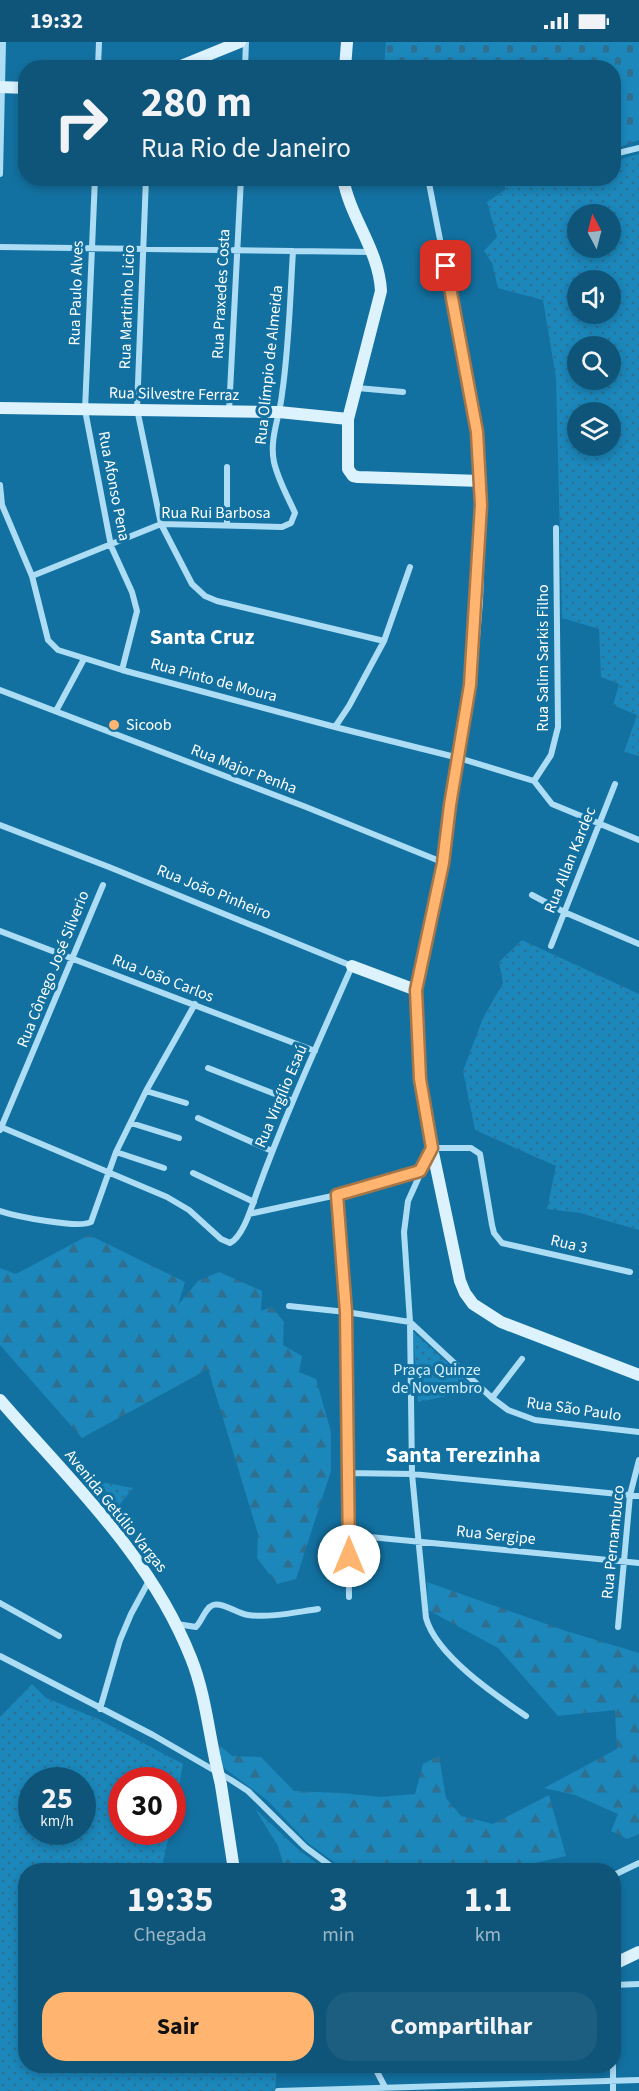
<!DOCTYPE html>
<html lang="pt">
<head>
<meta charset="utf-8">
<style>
	body { margin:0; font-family:"Source Sans 3",sans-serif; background:#1c5e80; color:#f1f3f6; height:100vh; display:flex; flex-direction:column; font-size:22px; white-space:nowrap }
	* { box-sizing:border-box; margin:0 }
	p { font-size:20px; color:#9bb7c6 }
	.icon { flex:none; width:33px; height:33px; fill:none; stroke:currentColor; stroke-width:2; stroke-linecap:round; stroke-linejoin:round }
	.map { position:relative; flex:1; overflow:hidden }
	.drawer { position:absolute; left:18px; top:1821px; width:603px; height:210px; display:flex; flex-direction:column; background:#0e5579; border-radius:24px; box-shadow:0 3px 9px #0003 }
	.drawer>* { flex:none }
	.hud { position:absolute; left:18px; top:18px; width:603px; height:126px; border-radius:24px; box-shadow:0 3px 9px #0003; background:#0e5579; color:#f1f3f6; overflow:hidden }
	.needle { width:39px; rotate:353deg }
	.controls { position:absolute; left:567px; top:162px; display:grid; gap:12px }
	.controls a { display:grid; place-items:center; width:54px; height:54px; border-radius:50%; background:#0e5579; box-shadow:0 3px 9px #0003; font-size:30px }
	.speed { position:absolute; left:18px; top:1725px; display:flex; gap:12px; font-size:30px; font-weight:700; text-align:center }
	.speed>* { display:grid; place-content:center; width:78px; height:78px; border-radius:50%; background:#0e5579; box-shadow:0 3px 9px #0003; line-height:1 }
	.speed small { font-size:15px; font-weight:400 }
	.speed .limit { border:9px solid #d22; background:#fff; color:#111 }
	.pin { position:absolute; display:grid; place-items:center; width:51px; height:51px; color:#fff; margin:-26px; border-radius:12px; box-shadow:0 3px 9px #0006 }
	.me { position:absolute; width:66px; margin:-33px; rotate:0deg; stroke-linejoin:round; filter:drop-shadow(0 0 4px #0008) }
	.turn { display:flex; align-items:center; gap:21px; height:126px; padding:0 24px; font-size:27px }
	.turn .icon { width:78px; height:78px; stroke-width:2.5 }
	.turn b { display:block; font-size:42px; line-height:51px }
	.eta { display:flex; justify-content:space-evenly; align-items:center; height:102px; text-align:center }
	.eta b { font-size:36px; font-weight:700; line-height:42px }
	.action { display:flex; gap:12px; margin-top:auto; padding:12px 24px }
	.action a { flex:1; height:69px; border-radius:24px; background:#ffb56f; color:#111; font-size:24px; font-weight:700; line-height:69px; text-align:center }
	.action a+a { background:#1c5e80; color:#f1f3f6 }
	.status { display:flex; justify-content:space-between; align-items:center; height:42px; padding:0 30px; background:#0e5579; direction:ltr }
	.status svg { height:16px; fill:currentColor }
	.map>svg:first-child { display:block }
	.grass { fill:url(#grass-dots); fill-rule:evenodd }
	.forest { fill:url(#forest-firs) }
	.cemetery { fill:url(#cemetery-stones) }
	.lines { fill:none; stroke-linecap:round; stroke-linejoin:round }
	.street { stroke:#acddf5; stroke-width:6 }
	.secondary { stroke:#dcf2fd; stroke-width:12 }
	.secondary-bridge { stroke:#dcf2fd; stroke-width:12 }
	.route-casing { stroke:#a67648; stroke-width:15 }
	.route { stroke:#ffb56f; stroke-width:10 }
	.poi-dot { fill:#ffb56f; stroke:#1371a1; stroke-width:2 }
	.labels { text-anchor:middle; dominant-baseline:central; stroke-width:6; stroke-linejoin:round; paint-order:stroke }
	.street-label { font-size:16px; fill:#fff; stroke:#1371a1 }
	.poi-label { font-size:16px; fill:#fff; stroke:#1371a1; text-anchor:start }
	.park-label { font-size:16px; fill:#d5f0fe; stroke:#1371a1 }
	.district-label { font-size:22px; font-weight:bold; fill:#fff; stroke:#1371a1 }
</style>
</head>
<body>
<div class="status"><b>19:32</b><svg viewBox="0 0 49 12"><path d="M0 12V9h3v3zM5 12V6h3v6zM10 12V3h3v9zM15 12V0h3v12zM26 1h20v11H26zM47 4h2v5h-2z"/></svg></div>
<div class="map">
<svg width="639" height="2049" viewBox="0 0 639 2049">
	<defs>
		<pattern id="grass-dots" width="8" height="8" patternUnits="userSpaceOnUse" patternTransform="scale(1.5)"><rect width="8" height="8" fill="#1b87bb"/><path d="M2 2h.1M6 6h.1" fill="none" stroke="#2f6f8f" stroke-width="1.8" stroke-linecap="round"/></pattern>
		<pattern id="forest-firs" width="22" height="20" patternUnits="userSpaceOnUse" patternTransform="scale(1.5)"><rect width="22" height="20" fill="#1b87bb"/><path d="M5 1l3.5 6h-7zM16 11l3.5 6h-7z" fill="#2f6f8f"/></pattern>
		<pattern id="cemetery-stones" width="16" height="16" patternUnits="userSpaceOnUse" patternTransform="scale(1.5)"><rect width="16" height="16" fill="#1b87bb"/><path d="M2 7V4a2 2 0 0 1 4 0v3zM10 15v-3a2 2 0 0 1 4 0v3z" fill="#2f6f8f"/></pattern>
	</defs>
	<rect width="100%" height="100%" fill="#1371a1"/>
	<path class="grass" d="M639 112V714L624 710 637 673 613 663 619 642 601 635 599 587 562 576 556 336 543 258 498 246 492 221 484 209 497 195 487 160 505 148V137L614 136V119ZM578 172H610V206H578ZM578 238H610V272H578ZM578 304H610V338H578ZM578 370H610V404H578Z
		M522 898 639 952V1188L580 1171 547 1167 556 1124 475 1088 463 1029 483 976 503 941 499 920Z
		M413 1289 476 1348 418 1360Z
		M80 1436 133 1446 111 1473Z
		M32 1642 46 1656 98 1677 183 1722 173 1777 172 1738H122V1790H170L161 1828H26V2024H277L275 2049H0V1675ZM32 1738H82V1790H32Z"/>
	<path class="forest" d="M89 1193 185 1240 178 1263 198 1239 219 1230 262 1249 261 1269 272 1265 284 1280 283 1303 302 1314 299 1330 316 1337 331 1390V1429L296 1537 277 1542 257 1516 258 1492 208 1327 82 1396 0 1303V1226L16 1232Z
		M427 1540 566 1589 639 1611V1792L627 1797 611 1789 618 1772 575 1753 544 1746 617 1707 615 1668 558 1674 498 1606 428 1568Z
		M218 1702 232 1714 261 1715 294 1749 341 1751 380 1755 415 1752 423 1722 439 1714 446 1756 461 1774 493 1782 549 1753 566 1814 503 1828H345L308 1801 267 1758 220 1723Z
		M255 1767 300 1809 326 1828H285L278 1804Z"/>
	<path class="cemetery" d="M386 0H639V98L614 107V26L384 25Z"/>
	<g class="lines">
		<path class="street" d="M98 26 99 0
			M245 26 246 0
			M614 112 639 106
			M0 132 3 0
			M95 136 85 368 111 504 132 550 137 569 122 628
			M146 136 137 367 161 482 192 542 205 554 217 559 384 599
			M428 136 473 367 479 409 481 439
			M0 205 371 210
			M357 346 403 350
			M229 369 241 136
			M227 425V483
			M0 443 2 463 32 534 48 598 58 608 122 628 335 685 459 716 534 739
			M32 534 161 482 282 485 291 481 295 471C288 455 278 438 274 420 269 397 280 374 282 352 289 305 290 257 293 209
			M0 648 306 765 442 820
			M56 669 84 617
			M335 685 349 664 384 599 410 525
			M534 739 551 713 558 685 556 486
			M534 739 552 762 639 798
			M0 783 109 825 352 924C319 999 285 1073 257 1150 252 1164 243 1195 230 1201L221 1197 189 1168 167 1155 1 1085
			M532 853 564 870 639 902
			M0 889 315 1009
			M551 904 615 742
			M208 1026 293 1059
			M146 1049 186 1061
			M198 1076 272 1109
			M131 1081 179 1096
			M0 1088 103 843
			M116 1110 164 1126
			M193 1131 254 1160
			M337 1153 346 1270 349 1555
			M0 1169C15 1174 79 1187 91 1180L116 1110 146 1049 195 962
			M249 1172 337 1153 420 1129
			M289 1264 346 1270 410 1280 492 1356 508 1368 535 1378 639 1390
			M492 1356 522 1317
			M347 1431 412 1432 639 1454
			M349 1493 639 1521
			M0 1561 59 1594
			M177 1582 196 1585C202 1579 205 1566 213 1563 223 1560 238 1572 248 1573 271 1576 296 1570 318 1567
			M618 1585 630 1453 639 1418
			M0 1614 153 1693 231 1738 248 1749 305 1805 336 1828
			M100 1667 120 1598 131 1572 150 1537
			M526 1674C495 1653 436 1613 426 1576L412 1432 410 1280 404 1190 408 1159 432 1106H471L480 1112 492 1183 494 1191 502 1201 630 1230
			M614 1833 639 1821
			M614 1943 639 1942
			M374 2024 387 2049
			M613 2024V2049
			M278 2049 639 2038"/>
		<path class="secondary" d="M176 26 240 0
			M345 26 347 0
			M0 45 26 46
			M343 136C350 176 379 208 381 249L348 377V427L353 434 358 435 481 439 477 559 470 643 450 763 443 821 416 948 420 1037 432 1106 460 1239 465 1251 473 1262 501 1280 639 1333
			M0 366 279 370 348 377
			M352 924 416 948
			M0 1358C70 1439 151 1514 191 1616 204 1648 208 1684 215 1717
			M221 1743 234 1828
			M614 1922 639 1910"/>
		<path class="secondary-bridge" d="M215 1717 221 1743"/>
	</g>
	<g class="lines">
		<defs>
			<path id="route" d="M349 1514 346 1270 337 1153 420 1129 432 1106 420 1037 416 948 443 821 450 763 470 643 481 463 477 390 446 224"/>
		</defs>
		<use href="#route" class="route-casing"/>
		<use href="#route" class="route"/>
	</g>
	<circle class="poi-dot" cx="114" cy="683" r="6"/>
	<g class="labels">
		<g class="street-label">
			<text transform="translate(76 251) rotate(-88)">Rua Paulo Alves</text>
			<text transform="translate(221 252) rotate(-87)">Rua Praxedes Costa</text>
			<text transform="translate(127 265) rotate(-88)">Rua Martinho Licio</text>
			<text transform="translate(269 323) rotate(-84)">Rua Olímpio de Almeida</text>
			<text transform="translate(174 352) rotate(1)">Rua Silvestre Ferraz</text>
			<text transform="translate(114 444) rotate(79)">Rua Afonso Pena</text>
			<text x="216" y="471">Rua Rui Barbosa</text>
			<text transform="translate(543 616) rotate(-90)">Rua Salim Sarkis Filho</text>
			<text transform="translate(214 638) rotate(15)">Rua Pinto de Moura</text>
			<text transform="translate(244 727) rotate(21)">Rua Major Penha</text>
			<text transform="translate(570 818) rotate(-68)">Rua Allan Kardec</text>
			<text transform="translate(214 850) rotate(22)">Rua João Pinheiro</text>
			<text transform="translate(53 927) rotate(-68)">Rua Cônego José Silverio</text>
			<text transform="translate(163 936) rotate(21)">Rua João Carlos</text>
			<text transform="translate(281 1054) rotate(-67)">Rua Virgílio Esaú</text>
			<text transform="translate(569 1202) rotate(13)">Rua 3</text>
			<text transform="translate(574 1367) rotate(8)">Rua São Paulo</text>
			<text transform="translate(116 1469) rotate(51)">Avenida Getúlio Vargas</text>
			<text transform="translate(496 1493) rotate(6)">Rua Sergipe</text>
			<text transform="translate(613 1500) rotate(-84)">Rua Pernambuco</text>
		</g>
		<g class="poi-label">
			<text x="126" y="683">Sicoob</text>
		</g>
		<g class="park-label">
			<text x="437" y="1328">Praça Quinze<tspan x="437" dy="18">de Novembro</tspan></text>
		</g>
		<g class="district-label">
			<text x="202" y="595">Santa Cruz</text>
			<text x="463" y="1413">Santa Terezinha</text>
		</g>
	</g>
</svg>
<div class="controls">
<a><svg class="needle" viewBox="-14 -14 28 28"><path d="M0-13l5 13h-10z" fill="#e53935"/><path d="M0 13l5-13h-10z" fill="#9bb7c6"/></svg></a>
<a><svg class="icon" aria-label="sound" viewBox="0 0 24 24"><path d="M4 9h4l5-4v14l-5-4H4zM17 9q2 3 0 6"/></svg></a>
<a><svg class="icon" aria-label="search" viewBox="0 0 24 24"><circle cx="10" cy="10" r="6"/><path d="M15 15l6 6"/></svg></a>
<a><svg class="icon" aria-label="layers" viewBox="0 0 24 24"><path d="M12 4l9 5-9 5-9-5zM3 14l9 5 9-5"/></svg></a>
</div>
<div class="speed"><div>25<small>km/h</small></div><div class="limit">30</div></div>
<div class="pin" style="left:446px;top:224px;background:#d93025"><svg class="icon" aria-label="arrive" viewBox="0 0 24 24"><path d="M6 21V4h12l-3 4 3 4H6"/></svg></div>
<svg class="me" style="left:349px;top:1514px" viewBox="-20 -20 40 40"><circle r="19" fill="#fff"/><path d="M0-13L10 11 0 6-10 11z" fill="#ffb56f"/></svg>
<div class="hud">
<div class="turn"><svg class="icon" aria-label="right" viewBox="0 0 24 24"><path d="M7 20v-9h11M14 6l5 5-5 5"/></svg><div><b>280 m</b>Rua Rio de Janeiro</div></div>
</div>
<section class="drawer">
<div class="eta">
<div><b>19:35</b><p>Chegada</p></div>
<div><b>3</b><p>min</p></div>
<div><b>1.1</b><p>km</p></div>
</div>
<div class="action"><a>Sair</a><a>Compartilhar</a></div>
</section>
</div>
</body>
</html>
